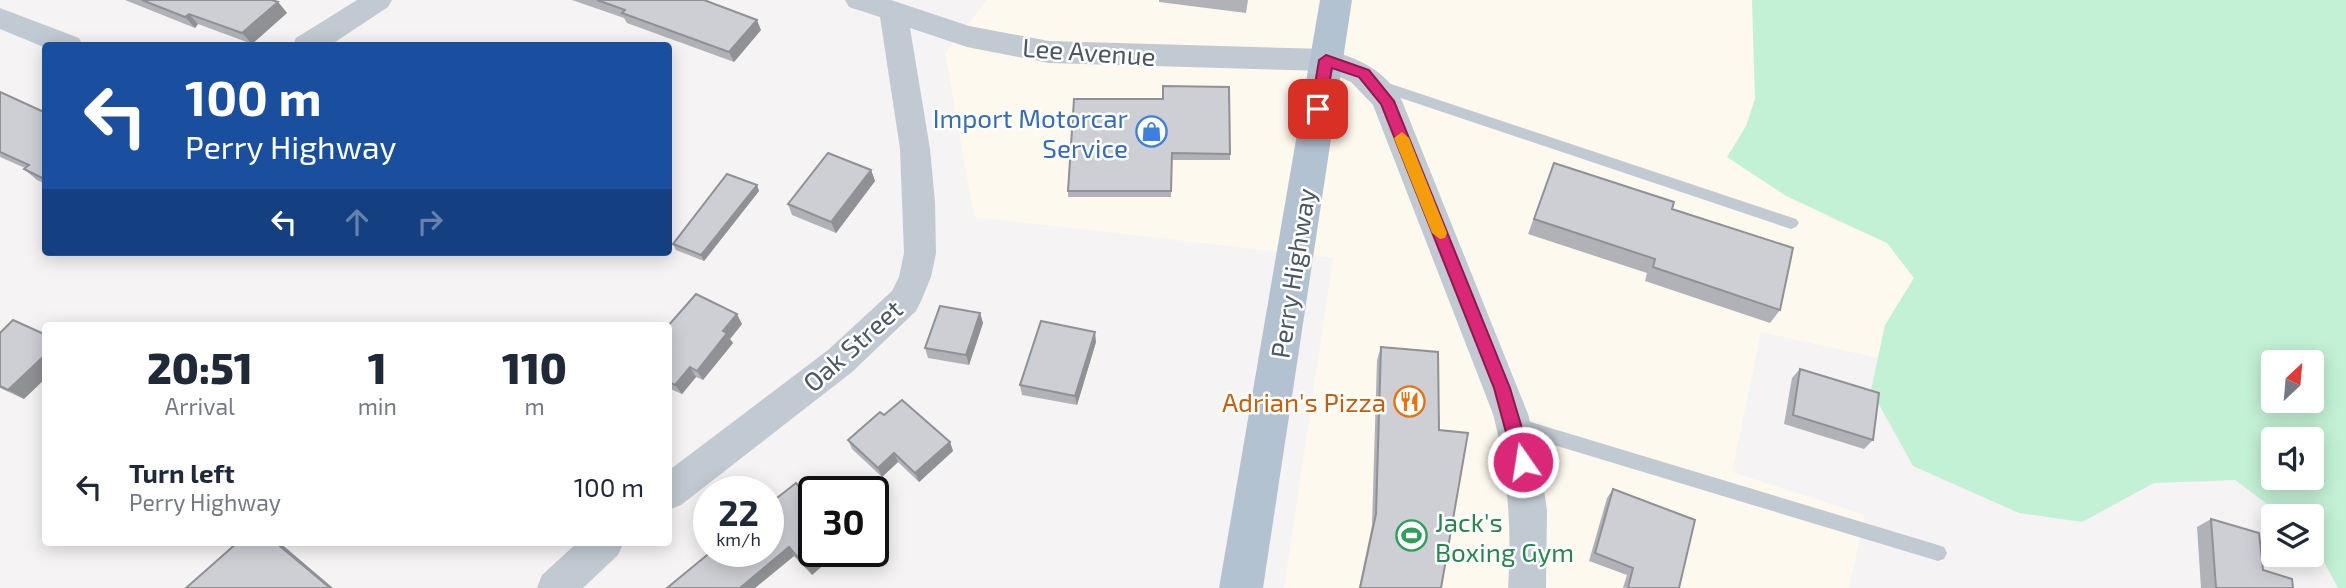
<!DOCTYPE html>
<html lang="en">
<head>
<meta charset="utf-8">
<style>
	body { margin:0; font-family:"Exo 2",sans-serif; background:#f6f6f7; color:#1f2937; height:100vh; display:flex; flex-direction:column; font-size:26px; white-space:nowrap }
	* { box-sizing:border-box; margin:0 }
	p { font-size:23px; color:#747a83 }
	.icon { flex:none; width:38px; height:38px; fill:none; stroke:currentColor; stroke-width:2; stroke-linecap:round; stroke-linejoin:round }
	.map { position:relative; flex:1; overflow:hidden }
	.details { position:absolute; left:42px; top:322px; width:630px; height:224px; display:flex; flex-direction:column; background:#fff; border-radius:7px; box-shadow:0 4px 18px #0003 }
	.details>* { flex:none }
	.banner { position:absolute; left:42px; top:42px; width:630px; height:214px; border-radius:7px; box-shadow:0 4px 18px #0003; background:#1a4fa0; color:#fff; overflow:hidden }
	.needle { width:46px; rotate:26deg }
	.controls { position:absolute; left:2261px; top:350px; display:grid; gap:14px }
	.controls a { display:grid; place-items:center; width:63px; height:63px; border-radius:7px; background:#fff; box-shadow:0 4px 18px #0003; font-size:35px }
	.speed { position:absolute; left:693px; top:476px; display:flex; gap:14px; font-size:35px; font-weight:700; text-align:center }
	.speed>* { display:grid; place-content:center; width:91px; height:91px; border-radius:50%; background:#fff; box-shadow:0 4px 18px #0003; line-height:1 }
	.speed small { font-size:18px; font-weight:400 }
	.speed .limit { border:4px solid #111; border-radius:10px; background:#fff; color:#111 }
	.pin { position:absolute; display:grid; place-items:center; width:60px; height:60px; color:#fff; margin:-30px; border-radius:14px; box-shadow:0 4px 10px #0006 }
	.me { position:absolute; width:77px; margin:-38px; rotate:347deg; stroke-linejoin:round; filter:drop-shadow(0 0 5px #0008) }
	.turn { display:flex; align-items:center; gap:24px; height:147px; padding:0 28px; font-size:32px }
	.turn .icon { width:91px; height:91px; stroke-width:2.5 }
	.turn b { display:block; font-size:49px; line-height:60px }
	.lanes { display:flex; align-items:center; height:66px; padding:0 28px; background:#0003; justify-content:center; gap:35px; direction:ltr }
	.lanes .off { opacity:.35 }
	.eta { display:flex; justify-content:space-evenly; align-items:center; height:119px; text-align:center }
	.eta b { font-size:42px; font-weight:800; line-height:49px }
	ul { padding:0; list-style:none }
	li { display:flex; align-items:center; gap:21px; height:91px; padding:0 28px }
	li div { flex:1 }
	li b { display:block; font-size:26px }
	li em { font-style:normal }
	.map>svg:first-child { display:block }
	.commercial { fill:#fdf9ef }
	.green { fill:#c3f1d5; fill-rule:evenodd }
	.lines { fill:none; stroke-linecap:round; stroke-linejoin:round }
	.service { fill:#c1cad2; fill-rule:evenodd }
	.minor { fill:#c1cad2; fill-rule:evenodd }
	.primary { fill:#b3c2d1; fill-rule:evenodd }
	.wall { fill:#b0b2b7 }
	.shaded-wall { fill:#909195 }
	.building { fill:#cdcfd5; stroke:#909195; stroke-width:2 }
	.route { fill:#db2777; stroke:#8e194d; stroke-width:2 }
	.slow { fill:#f59e0b }
	.labels { text-anchor:middle; dominant-baseline:central; stroke-width:5; stroke-linejoin:round; paint-order:stroke }
	.street-label { font-size:26px; fill:#4a5661; stroke:#fff }
	.shop-label { font-size:26px; fill:#366cbe; stroke:#fff; text-anchor:end }
	.food-label { font-size:26px; fill:#c56008; stroke:#fff; text-anchor:end }
	.leisure-label { font-size:26px; fill:#27864d; stroke:#fff; text-anchor:start }
</style>
</head>
<body>
<div class="map">
<svg width="2346" height="588" viewBox="0 0 2346 588">
	<rect width="100%" height="100%" fill="#f5f3f3"/>
	<path class="commercial" d="M987 0H1752L1755 99 1746 126 1825 216 1887 243 1915 278 1885 325 1878 358 1761 332 1732 472 1865 515 1849 588H1284L1333 258 974 217 945 53Z"/>
	<path class="green" d="M1752 0H2346V588H2338L2312 540V516H2283L2235 480 2154 483 2082 522 2019 513 1913 466 1871 390 1885 325 1914 278 1887 243 1786 196 1727 157 1746 126 1755 99ZM2273 362H2312V401H2273ZM2273 439H2312V478H2273Z"/>
	<g class="lines">
		<path class="service" d="M1376 79 1796 219 1799 223 1796 227 1791 229 1371 88 1369 84 1371 80Z
			M1514 417 1938 545 1944 547 1947 553 1944 559 1938 561 1514 433 1508 430 1506 425 1508 420Z"/>
		<path class="minor" d="M357 0H392L388 7 329 46H292L296 38Z
			M845 0H891L969 26 1049 41 1326 49C1359 59 1385 69 1402 101L1528 414 1540 463 1547 510 1546 588H1508C1512 528 1508 472 1493 414L1373 105 1351 82 1326 71 1049 63 967 47 910 28 930 149 935 202 936 253 931 277 921 301 916 311 852 372 681 505 668 510V471L828 350 892 291 899 277 904 253 900 149 880 17 849 7Z
			M0 8 79 38 83 46H46V48L0 29Z
			M578 542H624L618 555 583 588H537L542 575Z"/>
		<path class="primary" d="M1320 0H1352L1263 588H1219Z"/>
	</g>
	<path class="wall" d="M125 0H272L278 2 287 13 252 44 198 24 195 28Z
		M572 0H704L761 30 734 62 627 23 624 18Z
		M1159 0H1248L1246 13 1159 2Z
		M0 92 46 113V184L37 180 24 169 25 168 0 157Z
		M1074 99 1230 154V160H1172L1171 197H1068V191Z
		M1554 163 1672 209 1780 310 1770 323 1645 281 1647 273 1528 234Z
		M871 170 875 181 836 233 792 215 788 204Z
		M757 185 759 191 704 261 676 250 673 244Z
		M980 313 983 323 969 365 928 358 925 348Z
		M742 324 730 339 733 343 703 380 696 377 682 394 668 388V326Z
		M0 333 24 399 0 388Z
		M1096 342 1077 405 1022 395 1020 385Z
		M1381 347 1441 588H1359L1372 525 1377 360Z
		M1800 369 1873 440 1864 449 1784 424 1792 378Z
		M884 415 950 442 953 451 919 482 898 462 882 477 852 449 848 440Z
		M1613 489 1679 588H1623L1627 575 1589 561 1607 498Z
		M768 505 812 575 794 556 755 588Z
		M2211 519 2263 570 2293 588H2201L2197 527Z"/>
	<path class="shaded-wall" d="M278 2 287 13 252 44 242 33Z
		M189 14 198 24 195 28 185 17Z
		M757 20 761 30 734 62 729 52Z
		M871 170 875 181 836 233 831 222Z
		M757 185 759 191 704 261 701 255Z
		M980 313 983 323 969 365 966 355Z
		M737 314 742 324 730 339 733 343 703 380 697 371 723 331Z
		M1095 332 1096 342 1077 405 1075 396Z
		M46 354V378L24 399 8 390Z
		M690 367 696 377 682 394 675 385Z
		M950 442 953 451 919 482 915 473Z
		M894 453 898 462 882 477 878 468Z
		M275 542H279L333 588H330Z
		M789 547 794 556 755 588H740Z
		M826 551H840L812 575 806 567Z"/>
	<path class="building" d="M142 0H272L278 2 242 33 189 14 185 17Z
		M597 0H704L757 20 729 52 622 13 625 10Z
		M1163 86 1229 87 1230 154 1172 153 1171 191H1068L1074 99H1163Z
		M0 92 46 113V180L24 169 29 165 0 152Z
		M828 153 871 170 831 222 788 204Z
		M1554 163 1674 202 1672 209 1793 248 1780 310 1653 267 1655 259 1534 219Z
		M727 174 757 185 701 255 673 244Z
		M696 294 737 314 723 331 727 333 697 371 690 367 675 385 668 381V326Z
		M940 306 980 313 966 355 925 348Z
		M13 320 46 335V354L8 390 0 386V333Z
		M1041 321 1095 332 1075 396 1020 385Z
		M1381 347 1438 352 1439 430 1468 433 1441 588H1360L1376 514Z
		M1800 369 1879 393 1873 440 1793 415Z
		M902 400 950 442 915 473 894 453 878 468 848 440 880 412 884 415Z
		M796 483 814 502V551H826L806 567 789 547 740 588H667L712 551H768V505Z
		M1613 489 1695 520 1679 588H1628L1633 568 1595 553Z
		M2211 519 2259 533 2263 570 2292 579 2293 588H2216Z
		M238 542H275L330 588H186Z"/>
	<path class="route" d="M1326 55 1369 70 1394 101 1510 388 1532 462 1529 468 1523 470 1517 468 1514 462 1494 388 1381 104 1359 77 1332 68 1325 109 1318 114 1311 109 1319 60Z"/>
	<path class="slow" d="M1402 132 1409 138 1447 233 1445 238 1440 239 1432 233 1394 138Z"/>
	<defs>
		<symbol id="shop-ring" viewBox="-11 -11 22 22"><circle r="9.5" fill="#fff" stroke="#3f7fe0" stroke-width="1.5"/><path d="M-5-2.5h2.3a2.7 3.5 0 0 1 5.4 0H5L5.5 6h-11ZM-1.5-2.5h3a1.5 2.3 0 0 0-3 0Z" fill="#3f7fe0"/></symbol>
		<symbol id="restaurant-ring" viewBox="-11 -11 22 22"><circle r="9.5" fill="#fff" stroke="#e8710a" stroke-width="1.5"/><path d="M-5-6h1v4h1v-4h1v4h1v-4h1v5L-1.5 .5V6h-2V.5L-5-1ZM5-6V6H3V1.5H1.5Q1.5-4 5-6Z" fill="#e8710a"/></symbol>
		<symbol id="stadium-ring" viewBox="-11 -11 22 22"><circle r="9.5" fill="#fff" stroke="#2e9e5b" stroke-width="1.5"/><path d="M0-5a6.5 5 0 1 0 0 10a6.5 5 0 1 0 0-10ZM-3.5-1.8h7v3.6h-7Z" fill="#2e9e5b"/></symbol>
	</defs>
	<g fill-rule="evenodd">
		<use href="#shop-ring" x="1134" y="114" width="35" height="35"/>
		<use href="#restaurant-ring" x="1392" y="384" width="35" height="35"/>
		<use href="#stadium-ring" x="1394" y="518" width="35" height="35"/>
	</g>
	<g class="labels">
		<g class="street-label">
			<text transform="translate(1089 51) rotate(4)">Lee Avenue</text>
			<text transform="translate(1292 273) rotate(-81)">Perry Highway</text>
			<text transform="translate(852 345) rotate(-42)">Oak Street</text>
		</g>
		<g class="shop-label">
			<text x="1128" y="117">Import Motorcar<tspan x="1128" dy="30">Service</tspan></text>
		</g>
		<g class="food-label">
			<text x="1386" y="401">Adrian's Pizza</text>
		</g>
		<g class="leisure-label">
			<text x="1435" y="521">Jack's<tspan x="1435" dy="30">Boxing Gym</tspan></text>
		</g>
	</g>
</svg>
<div class="controls">
<a><svg class="needle" viewBox="-14 -14 28 28"><path d="M0-13l5 13h-10z" fill="#e53935"/><path d="M0 13l5-13h-10z" fill="#747a83"/></svg></a>
<a><svg class="icon" aria-label="sound" viewBox="0 0 24 24"><path d="M4 9h4l5-4v14l-5-4H4zM17 9q2 3 0 6"/></svg></a>
<a><svg class="icon" aria-label="layers" viewBox="0 0 24 24"><path d="M12 4l9 5-9 5-9-5zM3 14l9 5 9-5"/></svg></a>
</div>
<div class="speed"><div>22<small>km/h</small></div><div class="limit">30</div></div>
<div class="pin" style="left:1318px;top:109px;background:#d93025"><svg class="icon" aria-label="arrive" viewBox="0 0 24 24"><path d="M6 21V4h12l-3 4 3 4H6"/></svg></div>
<svg class="me" style="left:1523px;top:462px" viewBox="-20 -20 40 40"><circle r="17" fill="#db2777" stroke="#fff" stroke-width="3"/><path d="M0-11L8 9 0 5-8 9z" fill="#fff"/></svg>
<div class="banner">
<div class="turn"><svg class="icon" aria-label="left" viewBox="0 0 24 24"><path d="M17 20v-9H6M10 6l-5 5 5 5"/></svg><div><b>100 m</b>Perry Highway</div></div>
<div class="lanes"><svg class="icon" aria-label="left" viewBox="0 0 24 24"><path d="M17 20v-9H6M10 6l-5 5 5 5"/></svg><svg class="icon off" aria-label="ahead" viewBox="0 0 24 24"><path d="M12 20V5M6 11l6-6 6 6"/></svg><svg class="icon off" aria-label="right" viewBox="0 0 24 24"><path d="M7 20v-9h11M14 6l5 5-5 5"/></svg></div>
</div>
<section class="details">
<div class="eta">
<div><b>20:51</b><p>Arrival</p></div>
<div><b>1</b><p>min</p></div>
<div><b>110</b><p>m</p></div>
</div>
<ul>
<li><svg class="icon" aria-label="left" viewBox="0 0 24 24"><path d="M17 20v-9H6M10 6l-5 5 5 5"/></svg><div><b>Turn left</b><p>Perry Highway</p></div><em>100 m</em></li>
</ul>
</section>
</div>
</body>
</html>
